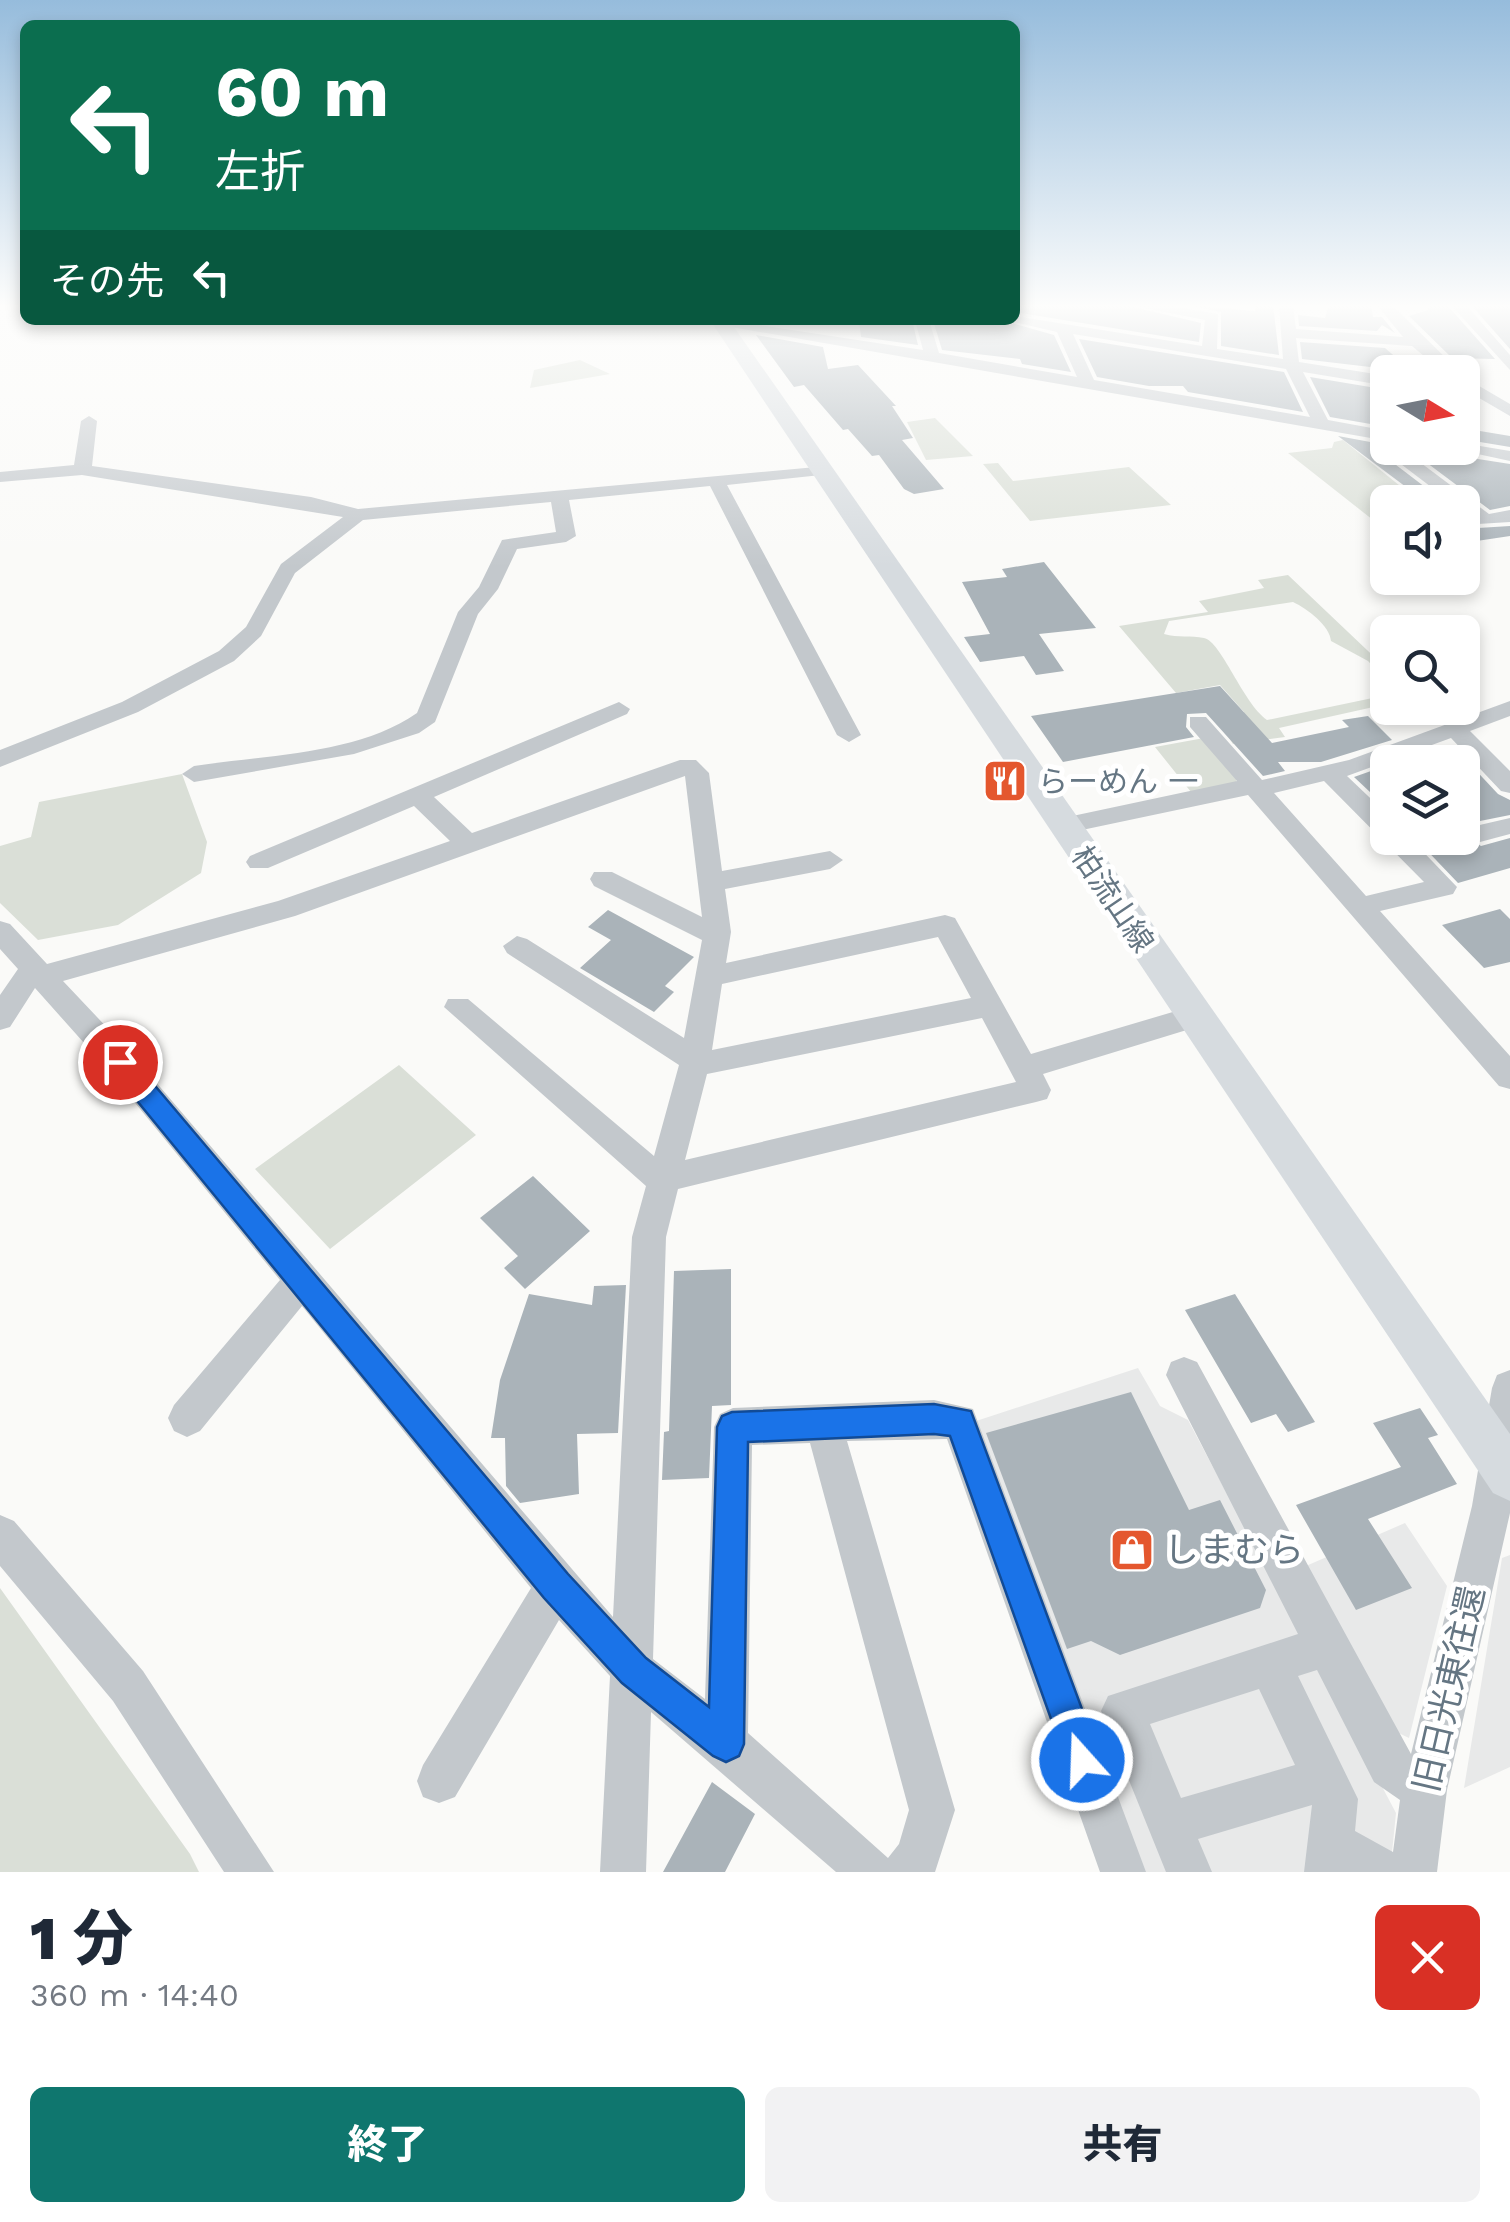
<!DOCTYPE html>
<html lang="ja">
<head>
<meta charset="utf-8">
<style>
	body { margin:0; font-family:"Work Sans","Noto Sans JP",sans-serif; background:#f2f2f3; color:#1f2937; height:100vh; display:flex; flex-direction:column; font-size:38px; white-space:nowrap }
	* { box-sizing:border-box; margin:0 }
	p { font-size:32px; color:#747a83 }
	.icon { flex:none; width:55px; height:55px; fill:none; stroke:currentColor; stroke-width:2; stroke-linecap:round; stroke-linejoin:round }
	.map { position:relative; height:1872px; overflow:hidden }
	.drawer { display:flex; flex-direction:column; background:#fff; flex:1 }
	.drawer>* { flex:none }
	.hud { position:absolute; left:20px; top:20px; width:1000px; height:305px; border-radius:15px; box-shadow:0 5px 15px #0003; background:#0b6e4f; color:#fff; overflow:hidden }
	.needle { width:65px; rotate:100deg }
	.fabs { position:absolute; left:1370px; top:355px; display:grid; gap:20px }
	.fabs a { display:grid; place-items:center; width:110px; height:110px; border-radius:15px; background:#fff; box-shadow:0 5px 15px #0003; font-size:50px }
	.pin { position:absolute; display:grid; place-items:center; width:85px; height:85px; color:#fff; margin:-42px; border:5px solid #fff; border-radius:50%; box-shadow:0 2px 10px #0007 }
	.me { position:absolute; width:110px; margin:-55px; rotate:340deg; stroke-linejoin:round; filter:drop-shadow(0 0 8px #0008) }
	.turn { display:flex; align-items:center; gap:35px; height:210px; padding:0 30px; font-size:45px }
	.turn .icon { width:130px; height:130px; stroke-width:2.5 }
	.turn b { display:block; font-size:70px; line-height:85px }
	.then { display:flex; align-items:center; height:95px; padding:0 30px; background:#0003; gap:20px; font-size:38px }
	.round { display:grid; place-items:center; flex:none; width:105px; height:105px; border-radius:15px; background:#f2f2f3 }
	.headline { display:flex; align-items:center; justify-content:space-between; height:170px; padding:0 30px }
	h1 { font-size:60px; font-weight:800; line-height:75px }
	.primary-button { display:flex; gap:20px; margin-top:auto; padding:20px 30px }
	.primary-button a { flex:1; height:115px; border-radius:15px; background:#0f766e; color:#fff; font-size:40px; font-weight:800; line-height:115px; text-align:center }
	.primary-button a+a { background:#f2f2f3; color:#1f2937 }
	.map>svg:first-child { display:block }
	.built { fill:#e8e9e9 }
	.green { fill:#dadfd7 }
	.building { fill:#aab3b9 }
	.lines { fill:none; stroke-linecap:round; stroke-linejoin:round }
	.minor { fill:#c3c8cc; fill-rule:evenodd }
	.major { fill:#d6dbdf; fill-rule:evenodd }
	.route { fill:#1a73e8; stroke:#114b97; stroke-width:2.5 }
	.labels { text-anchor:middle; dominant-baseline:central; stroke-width:10; stroke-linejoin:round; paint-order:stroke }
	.poi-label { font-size:30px; fill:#657683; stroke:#fff; text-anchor:start }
	.street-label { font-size:30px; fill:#657683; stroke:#fff }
	.near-poi-label { font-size:35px; fill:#657683; stroke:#fff; text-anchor:start }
	.near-street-label { font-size:35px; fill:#657683; stroke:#fff }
</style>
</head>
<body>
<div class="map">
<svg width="1510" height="1872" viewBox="0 0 1510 1872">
	<rect width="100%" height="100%" fill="#fafaf8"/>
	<path class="built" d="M1138 1368 1160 1406 1188 1420 1396 1813 1390 1872H1138L970 1423Z
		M1405 1523 1447 1586 1409 1738 1384 1726 1299 1569Z
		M1510 1555V1767L1464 1788 1502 1558Z"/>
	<path class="green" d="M580 360 610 374 530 388 534 370Z
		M935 418 973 456 926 460 907 422Z
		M1343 440 1420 502H1388L1387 531 1288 453 1332 448 1334 442Z
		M998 463 1013 481 1129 467 1171 505 1030 521 983 464Z
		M1288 575 1387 669V681L1368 661 1331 641C1330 626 1308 609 1293 602L1169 621 1164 634C1178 638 1191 635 1204 638 1221 641 1243 703 1267 720L1387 695V704L1279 728 1285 737 1233 744 1229 738 1244 712 1220 685 1176 693 1119 626 1208 612 1199 601 1264 588 1258 580Z
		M1204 738 1238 777 1235 784 1191 792 1155 747Z
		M182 774 207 842 201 873 118 925 38 940 0 903V846L31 837 39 802Z
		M399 1065 476 1135 330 1249 255 1169Z
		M0 1588 190 1854 199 1872H0Z"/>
	<path class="building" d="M1015 305H1125L1201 323 1199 342 1015 312Z
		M1188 305 1255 311V305H1273L1279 355 1221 346V312Z
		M1329 305H1371L1373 317H1382L1395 333 1382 325 1377 331 1299 326 1298 315 1325 318Z
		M1428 305H1447L1495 359 1452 358 1409 316 1428 310Z
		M1471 305H1510V349Z
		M859 320H912L918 345 861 337Z
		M933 320H1001L1054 335 1071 372 1022 364 1020 359 942 350Z
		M756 335 823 347 828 369 858 365 896 406H892L913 438 902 440 944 489 914 494 904 489 879 455 872 456 848 429 843 430 804 385 794 387Z
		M1079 339 1284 372 1303 412 1188 392 1183 386H1149L1097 377Z
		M1300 342 1385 348 1413 372 1302 359Z
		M1310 377 1388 390V427L1330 417Z
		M1462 416 1480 431 1510 436V447L1462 439Z
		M1338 436 1381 444 1383 455 1438 497 1422 499Z
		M1407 448 1510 464V506L1490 510Z
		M1462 517 1478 528 1510 526V536L1470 542 1462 535Z
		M1044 562 1096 628 1039 634 1064 671 1036 675 1024 656 980 662 964 637 990 634 962 582 1007 577 1002 569Z
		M1220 686 1272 743 1349 727 1342 720 1368 716 1392 740 1321 762H1278L1285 771 1263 776 1206 713 1187 714 1186 727 1194 737 1063 762 1031 716Z
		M1453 746 1498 794 1510 800V815L1470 823 1463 834 1481 846 1510 838V868L1458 883 1415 838H1462V762H1444L1430 750Z
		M1388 765V809L1354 777Z
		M1500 909 1510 919V962L1484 968 1442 925Z
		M608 910 694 957 665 986 674 992 654 1012 580 968 611 940 588 927Z
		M533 1176 590 1231 525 1289 504 1268 518 1256 480 1218Z
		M731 1269V1405L712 1406 709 1478 662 1480 664 1432 669 1431 674 1271Z
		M626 1285 618 1433 577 1434 579 1494 520 1503 506 1486 505 1438H491L500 1380 529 1294 592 1305 594 1286Z
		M1235 1294 1315 1422 1288 1432 1276 1414 1251 1423 1185 1310Z
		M1131 1392 1189 1510 1220 1500 1266 1590 1260 1608 1120 1655 1091 1641 1067 1649 986 1433Z
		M1420 1408 1438 1435 1428 1438 1457 1484 1368 1519 1412 1588 1356 1610 1296 1505 1401 1467 1373 1423Z
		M712 1782 755 1814 725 1872H663Z"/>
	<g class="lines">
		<path class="minor" d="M1129 305H1165L1218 314 1217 349 1283 359 1279 305H1293L1296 329 1403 337 1377 305H1392L1460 372H1443L1412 346 1296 338 1299 362 1388 376V386L1303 372 1328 420 1388 431V441L714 324 725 320 923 350 915 320H929L939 353 1077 377 1057 332 1005 320H1015V316L1202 346 1205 320ZM1073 334 1286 369 1310 417 1094 380Z
			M1451 305H1466L1510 355V370Z
			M1462 376 1510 404V416L1462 388Z
			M89 416 97 421 92 466 311 497 358 509 827 466 830 470 821 475 727 485 861 735 849 742 837 735 710 486 569 500 576 536 566 542 517 549 498 589 478 614 435 722 419 733 354 754 194 782 182 774 194 766C264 755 357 755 417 713L458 612 479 587 502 540 556 532 551 502 363 520 295 573 261 636 234 661 138 712 0 767V750L122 702 219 651 246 627 281 564 343 517 82 475 0 482V472L74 465 81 421Z
			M1462 443 1510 451V461L1450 448H1462Z
			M1385 444 1401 448 1489 514 1510 510V522L1478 524 1462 512V502H1451L1385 452Z
			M1510 701V716L1470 731 1510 771V793L1501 791 1451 738 1347 776 1388 815V838H1410L1457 887 1453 894 1380 911 1510 1056V1089L1499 1086 1248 795 1063 834 1050 826 1063 818 1237 781 1190 727V717H1206L1262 780 1349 760ZM1324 781 1424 882 1366 896 1274 793Z
			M619 702 630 709 627 714 434 797 472 833 680 760H696L709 773 722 871 830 851 843 860 830 869 725 889 731 932 726 963 945 915 955 918 1031 1054 1193 1006 1203 1009 1208 1017 1203 1025 1043 1074 1051 1090 1047 1099 1036 1102 678 1189 666 1237 653 1659 705 1699 714 1427 720 1414 733 1408 934 1400 973 1409 1146 1872H1100L947 1439 847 1441 955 1810 935 1872H836L651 1712 646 1872H600L610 1676 559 1620 455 1797 439 1803 423 1797 417 1781 423 1765 531 1588 302 1306 200 1431 187 1437 174 1431 168 1418 174 1405 280 1280 109 1071 35 988 10 1027 0 1030V995L18 969 0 949V921L10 924 47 964 278 901 450 841 414 806 268 868H250L246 862 250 856ZM685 776 702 917 612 872H594L590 879 594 886 702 940 684 1038 527 939 517 936 503 946 507 953 679 1065 654 1156 468 999H448L444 1007 646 1186 632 1237 613 1617 131 1053 63 981 295 916ZM938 937 971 998 712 1050 722 984ZM982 1018 1016 1082 685 1160 707 1074ZM810 1443 909 1810 899 1844 888 1858 748 1733 752 1445Z
			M1510 818V834L1480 842 1467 833 1471 827Z
			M1184 1357 1197 1362 1411 1754 1472 1506 1492 1388 1497 1375 1510 1370V1513L1447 1790 1437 1872H1304L1312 1805 1198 1839 1212 1872H1166L1101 1711 1108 1696 1298 1634 1166 1375 1171 1362ZM1317 1670 1374 1782 1400 1800 1393 1852 1355 1831 1358 1799 1298 1676ZM1259 1689 1295 1765 1181 1798 1150 1724Z
			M0 1515 14 1521 143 1671 274 1872H224L113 1701 0 1566Z"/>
		<path class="major" d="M710 320H729L1510 1434V1501L1493 1493Z"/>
	</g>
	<linearGradient id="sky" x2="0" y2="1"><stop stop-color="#96bcdc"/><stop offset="0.54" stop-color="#fdfdfc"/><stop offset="1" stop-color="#fdfdfc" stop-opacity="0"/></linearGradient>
	<rect width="1510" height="567" fill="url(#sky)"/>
	<path class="route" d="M120 1052 129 1055 568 1574 646 1658 709 1707 717 1427 722 1416 732 1412 934 1404 971 1411 1101 1760 1095 1772 1082 1778 1070 1772 950 1436 934 1434 748 1442 744 1744 739 1756 726 1762 713 1756 622 1683 544 1598 111 1069 108 1062Z"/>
	<defs>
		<symbol id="restaurant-square" viewBox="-11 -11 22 22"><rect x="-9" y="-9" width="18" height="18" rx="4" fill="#e4572e" stroke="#fff"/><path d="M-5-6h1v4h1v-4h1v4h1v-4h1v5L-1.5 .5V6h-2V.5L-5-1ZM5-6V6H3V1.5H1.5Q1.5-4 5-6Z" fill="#fff"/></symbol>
		<symbol id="shop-square" viewBox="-11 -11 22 22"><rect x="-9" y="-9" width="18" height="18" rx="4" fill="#e4572e" stroke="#fff"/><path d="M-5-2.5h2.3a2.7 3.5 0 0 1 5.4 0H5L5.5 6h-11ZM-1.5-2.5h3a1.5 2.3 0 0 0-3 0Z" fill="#fff"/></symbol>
	</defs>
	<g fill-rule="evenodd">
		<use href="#restaurant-square" x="980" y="756" width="50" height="50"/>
		<use href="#shop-square" x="1107" y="1525" width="50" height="50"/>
	</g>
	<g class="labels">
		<g class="poi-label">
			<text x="1038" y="781">らーめん 一</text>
		</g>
		<g class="street-label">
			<text transform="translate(1113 899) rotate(56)">柏流山線</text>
		</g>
		<g class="near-poi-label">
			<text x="1164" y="1550">しまむら</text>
		</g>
		<g class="near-street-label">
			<text transform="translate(1449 1689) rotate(-77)">旧日光東往還</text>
		</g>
	</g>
</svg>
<div class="fabs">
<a><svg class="needle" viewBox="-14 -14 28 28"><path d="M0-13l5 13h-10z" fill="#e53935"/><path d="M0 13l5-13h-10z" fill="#747a83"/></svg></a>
<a><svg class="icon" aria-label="sound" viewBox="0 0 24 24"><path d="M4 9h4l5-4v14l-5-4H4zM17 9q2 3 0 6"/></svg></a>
<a><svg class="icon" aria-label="search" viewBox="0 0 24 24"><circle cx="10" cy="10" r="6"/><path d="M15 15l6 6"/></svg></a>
<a><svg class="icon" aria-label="layers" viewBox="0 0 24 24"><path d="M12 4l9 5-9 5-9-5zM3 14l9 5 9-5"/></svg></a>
</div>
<div class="pin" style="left:120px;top:1062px;background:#d93025"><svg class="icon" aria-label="arrive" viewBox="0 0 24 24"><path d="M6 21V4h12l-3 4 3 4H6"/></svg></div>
<svg class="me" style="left:1082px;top:1760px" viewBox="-20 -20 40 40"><circle r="17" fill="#1a73e8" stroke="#fff" stroke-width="3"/><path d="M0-11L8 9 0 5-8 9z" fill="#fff"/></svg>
<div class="hud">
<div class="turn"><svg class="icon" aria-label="left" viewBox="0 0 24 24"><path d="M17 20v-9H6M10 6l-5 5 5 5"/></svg><div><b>60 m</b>左折</div></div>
<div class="then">その先<svg class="icon" aria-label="left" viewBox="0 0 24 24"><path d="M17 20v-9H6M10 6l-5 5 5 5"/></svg></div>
</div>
</div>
<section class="drawer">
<div class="headline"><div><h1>1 分</h1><p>360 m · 14:40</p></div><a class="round" style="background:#d93025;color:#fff"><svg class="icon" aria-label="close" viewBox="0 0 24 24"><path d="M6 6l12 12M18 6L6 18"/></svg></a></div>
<div class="primary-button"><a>終了</a><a>共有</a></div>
</section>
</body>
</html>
